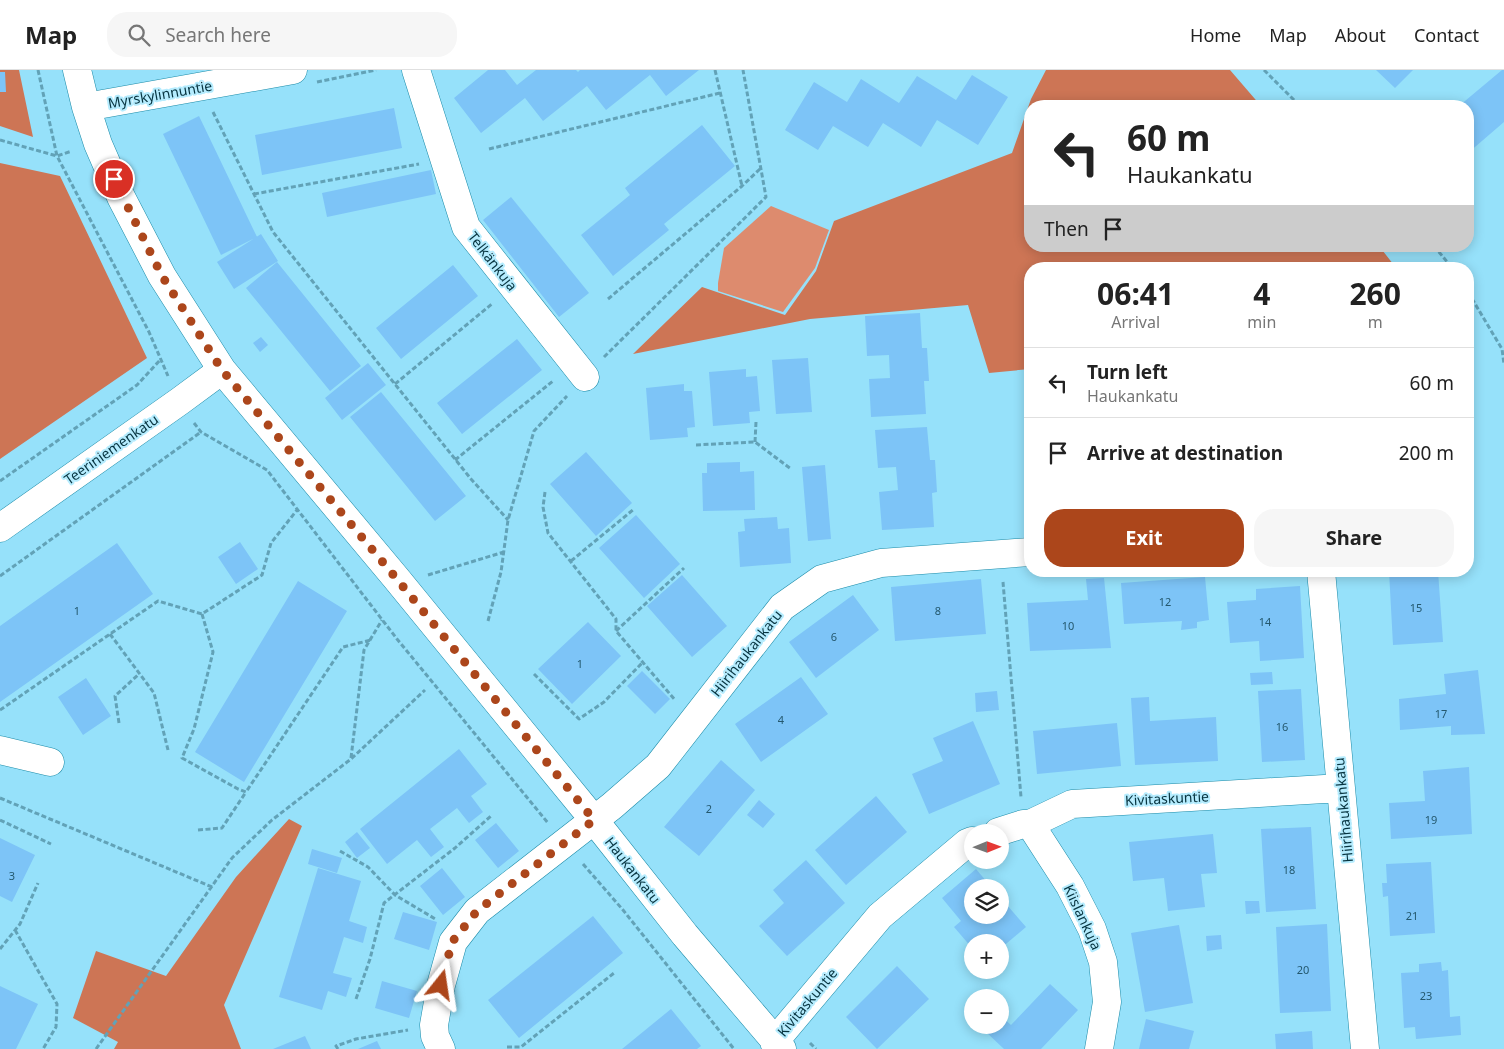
<!DOCTYPE html>
<html lang="en">
<head>
<meta charset="utf-8">
<style>
	body { margin:0; font-family:"Noto Sans",sans-serif; background:#f6f6f6; color:#222; height:100vh; display:flex; flex-direction:column; font-size:19px; white-space:nowrap }
	* { box-sizing:border-box; margin:0 }
	p { font-size:16px; color:#767676 }
	.icon { flex:none; width:28px; height:28px; fill:none; stroke:currentColor; stroke-width:2; stroke-linecap:round; stroke-linejoin:round }
	.map { position:relative; flex:1; overflow:hidden }
	.drawer { position:absolute; left:1024px; top:192px; width:450px; height:315px; display:flex; flex-direction:column; background:#fff; border-radius:20px; box-shadow:0 2px 12px #0003 }
	.drawer>* { flex:none }
	.hud { position:absolute; left:1024px; top:30px; width:450px; height:152px; border-radius:20px; box-shadow:0 2px 12px #0003; background:#fff; color:#222; overflow:hidden }
	.needle { width:32px; rotate:89deg }
	.tools { position:absolute; left:964px; top:754px; display:grid; gap:10px }
	.tools a { display:grid; place-items:center; width:45px; height:45px; border-radius:50%; background:#fff; box-shadow:0 2px 12px #0003; font-size:25px }
	.pin { position:absolute; display:grid; place-items:center; width:42px; height:42px; color:#fff; margin:-21px; border:2px solid #fff; border-radius:50%; box-shadow:0 1px 5px #0007 }
	.me { position:absolute; width:55px; margin:-28px; rotate:15deg; stroke-linejoin:round; filter:drop-shadow(0 0 4px #0008) }
	.turn { display:flex; align-items:center; gap:18px; height:105px; padding:0 20px; font-size:22px }
	.turn .icon { width:65px; height:65px; stroke-width:2.5 }
	.turn b { display:block; font-size:35px; line-height:42px }
	.then { display:flex; align-items:center; height:48px; padding:0 20px; background:#0003; gap:10px; font-size:19px }
	.eta { display:flex; justify-content:space-evenly; align-items:center; height:85px; text-align:center }
	.eta b { font-size:30px; font-weight:700; line-height:35px }
	.button { display:flex; gap:10px; margin-top:auto; padding:10px 20px }
	.button a { flex:1; height:58px; border-radius:20px; background:#ac461b; color:#fff; font-size:20px; font-weight:700; line-height:58px; text-align:center }
	.button a+a { background:#f6f6f6; color:#222 }
	ul { padding:0; list-style:none }
	li { display:flex; align-items:center; gap:15px; height:70px; padding:0 20px; border-top:1px solid #e0e0e0 }
	li div { flex:1 }
	li b { display:block; font-size:19px }
	li em { font-style:normal }
	header { display:flex; align-items:center; gap:30px; box-sizing:border-box; height:70px; padding:0 25px; background:#fff; border-bottom:1px solid #e0e0e0 }
	header strong { font-size:24px }
	nav { display:flex; gap:28px; margin-inline-start:auto; font-size:18px }
	.search { width:350px; height:45px; background:#f6f6f6; display:flex; align-items:center; gap:12px; box-sizing:border-box; padding:0 18px; border-radius:20px; color:#767676; font-size:19px }
	.map>svg:first-child { display:block }
	.green { fill:#dd8b6e }
	.forest { fill:#cd7555 }
	.building { fill:#7dc4f7 }
	.lines { fill:none; stroke-linecap:round; stroke-linejoin:round }
	.minor-casing { stroke:#1b8ba8; stroke-width:29 }
	.path { stroke:#62a2b7; stroke-width:3; stroke-dasharray:5 2.5; stroke-linecap:butt }
	.minor { stroke:#fff; stroke-width:28 }
	.route { stroke:#ac461b; stroke-width:9; stroke-dasharray:0 16.2 }
	.labels { text-anchor:middle; dominant-baseline:central; stroke-width:4; stroke-linejoin:round; paint-order:stroke }
	.number-label { font-size:11px; fill:#24586e }
	.street-label { font-size:14px; fill:#073440; stroke:#b5ecfe }
</style>
</head>
<body>
<header>
<strong>Map</strong>
<div class="search"><svg class="icon" aria-label="search" viewBox="0 0 24 24"><circle cx="10" cy="10" r="6"/><path d="M15 15l6 6"/></svg>Search here</div>
<nav><a>Home</a><a>Map</a><a>About</a><a>Contact</a></nav>
</header>
<div class="map">
<svg width="1504" height="979" viewBox="0 0 1504 979">
	<rect width="100%" height="100%" fill="#96e1fa"/>
	<path class="green" d="M771 136 829 160 815 198 783 242 718 221V213L724 178Z"/>
	<path class="forest" d="M0 0H19L33 67 0 56Z
		M1046 0H1230L1261 36H1030V176H1379L1397 199H1030V299L989 303 968 235 810 249 633 284 702 217 785 245 816 201 834 151 1012 83 1031 29Z
		M0 93 60 106 147 288 0 389Z
		M289 749 302 756 224 935 241 979H114L118 972 73 948 96 881 166 906 236 807Z"/>
	<path class="building" d="M488 0H505L517 15 536 0H576L578 2 580 0H699L666 26 650 5 606 40 587 16 543 51 525 28 481 63 454 28Z
		M1376 0H1413L1395 18Z
		M1502 0H1504V52L1468 83V36H1459Z
		M0 2H5L6 22H0Z
		M972 5 1008 27 978 75 937 50 921 77 883 53 868 77 833 56 818 80 785 60 814 12 847 32 861 9 899 33 917 6 956 30Z
		M394 38 402 78 262 105 255 65Z
		M199 46 257 167 221 185 163 64Z
		M702 55 735 96 664 154 669 160 613 206 581 165 630 125 625 118Z
		M431 100 436 124 327 147 322 123Z
		M511 127 589 223 559 247 483 150Z
		M261 164 278 191 234 219 217 192Z
		M277 192 361 296 330 321 246 218Z
		M453 195 478 226 401 289 376 258Z
		M920 243 922 278H927L929 311H924L926 344 871 347 869 309 890 308 889 285 867 286 865 246Z
		M261 267 268 275 260 282 253 273Z
		M517 269 542 300 462 364 437 333Z
		M808 288 812 342 776 344 772 290Z
		M368 293 386 315 342 350 325 328Z
		M746 299V307L757 306 760 341 749 342 750 353 713 356 709 302Z
		M684 314V321H692L695 357 687 358 688 367 650 370 646 318Z
		M381 322 466 426 435 451 350 347Z
		M927 357 930 390H935L937 422 932 423 934 457 882 460 879 422 898 420 896 397 878 398 875 360Z
		M586 382 632 433 596 466 550 414Z
		M740 392V402L754 401 755 440 703 441 702 403H707V393Z
		M825 395 831 469 808 471 802 397Z
		M636 445 680 494 644 528 599 478Z
		M777 447 778 459 789 458 791 493 740 497 738 462 745 461 744 449Z
		M240 472 258 499 236 514 218 487Z
		M117 473 153 524 0 632V556Z
		M1389 501H1438L1443 572 1393 575Z
		M682 505 727 556 692 587 647 536Z
		M1205 507 1209 550 1197 552V558L1181 560 1182 551 1124 554 1121 513Z
		M1104 508 1111 578 1030 581 1027 533 1088 530 1086 509Z
		M981 509 986 564 895 571 891 517Z
		M298 511 347 541 244 712 195 682Z
		M1300 516 1304 588 1260 591 1259 571 1230 573 1227 532 1256 530V519Z
		M853 525 879 560 816 608 789 572Z
		M588 552 621 586 572 634 538 599Z
		M1478 600 1485 664 1451 665V656L1400 660 1399 629 1446 624 1444 604Z
		M642 601 670 629 655 644 627 616Z
		M1272 602 1273 614 1251 615 1250 603Z
		M801 607 828 644 761 692 735 654Z
		M86 608 111 646 83 665 58 627Z
		M1301 619 1305 690 1262 692 1258 621Z
		M997 621 999 640 976 642 975 623Z
		M1149 627 1150 651 1216 647 1218 691 1135 695 1131 628Z
		M973 651 1000 714 929 744 912 704 943 691 933 668Z
		M1117 653 1121 696 1037 704 1033 661Z
		M459 679 487 714 471 726 483 742 469 753 457 738 430 759 444 777 431 787 417 770 387 794 360 759Z
		M721 690 755 720 699 786 664 757Z
		M1469 697 1472 764 1391 769 1389 733 1425 731 1423 701Z
		M876 726 907 762 846 815 815 780Z
		M759 730 775 744 763 758 747 745Z
		M496 753 519 781 498 798 475 770Z
		M1311 757 1316 839 1266 842 1261 759Z
		M357 762 370 778 357 788 345 772Z
		M1213 764 1217 803 1201 804 1205 837 1168 841 1164 808 1133 811 1129 772Z
		M0 768 35 785 12 832 0 826Z
		M312 779 342 788 337 803 308 794Z
		M806 790 845 833 787 886 759 856 784 833 773 820Z
		M1431 792 1435 863 1390 866 1388 826 1383 827 1382 813H1387L1386 794Z
		M318 798 361 811 349 851 367 857 363 873 344 867 333 903 352 908 346 927 328 921 322 940 279 927Z
		M442 798 465 827 443 845 420 816Z
		M976 799 992 818H972V845H1000V827L1026 857 1000 879V872H972V878L954 857 961 851 942 828Z
		M1245 831H1259L1260 843 1246 844Z
		M403 842 437 852 429 880 394 869Z
		M593 846 623 883 519 968 488 930Z
		M1327 854 1331 941 1280 943 1276 857Z
		M1179 855 1193 933 1145 942 1131 863Z
		M1221 865 1222 879 1207 881 1206 866Z
		M1441 892 1442 901 1448 900 1450 947 1460 946 1461 965 1416 969 1415 957 1404 958 1401 903 1419 902V894Z
		M897 896 929 929 877 979 846 947Z
		M382 911 417 921 409 948 375 938Z
		M1050 914 1078 940 1041 979H1004L986 962 993 955H1000L1001 946 1011 955Z
		M0 916 38 934 16 979H0Z
		M671 939 701 976 697 979H622Z
		M1146 949 1194 961 1189 979H1139Z
		M1312 961 1313 979H1276L1275 964Z
		M305 966 311 979H273Z
		M377 971 381 979H358Z"/>
	<g class="lines">
		<defs>
			<path id="minor" d="M77 0 86 37 98 74 121 127 162 206 222 300 396 508 594 750 685 865 782 979
				M416 0 466 157 585 307
				M86 37 293 0
				M0 458 180 331 222 300
				M1321 501 1365 979
				M0 680 50 692
				M1030 754 1070 816 1092 859 1103 892 1107 932 1099 979
				M998 762 1023 754H1030L1072 734 1341 718
				M774 972 880 846 967 773 972 771
				M441 979 435 966 434 955 441 915 453 872 477 841 612 736 658 696 782 537 822 509 881 493 1030 482"/>
		</defs>
		<use href="#minor" class="minor-casing"/>
		<path class="path" d="M38 0 57 86 149 262 168 306
			M715 0 742 116
			M1264 0 1300 36
			M317 12 376 0
			M213 42 273 162 471 409 508 450
			M0 70 57 86 72 81
			M489 79 720 23
			M254 124 419 94
			M1434 176 1453 199
			M1468 222 1502 279 1504 294
			M608 229 742 116 761 98
			M604 287 766 127 743 0
			M395 314 493 233
			M194 353 201 362 267 400 397 569 548 753
			M755 372 756 352
			M696 375 755 372 791 399
			M455 390 553 311
			M0 411 137 315 161 289
			M545 422 543 437 548 463 616 549V561L675 630
			M571 491 634 439
			M428 505 504 482
			M0 506 201 362
			M1003 512 1021 727
			M202 544 213 582 194 659 182 688 238 719 246 722 343 577 371 570
			M488 551 501 502 508 450 534 361 567 326
			M616 561 684 498
			M110 564 154 623 168 680
			M534 604 579 649 604 632 643 592
			M0 640 158 531 202 544 262 505 271 473 297 440
			M119 653 115 626 139 604
			M351 688 364 580 382 550
			M0 728 212 817
			M0 750 51 774
			M198 760 222 758 246 722
			M340 781 368 797 395 825 437 850
			M583 794 623 840 734 979
			M15 860 57 934 56 957 43 979
			M0 879 20 854 38 813
			M356 929 370 889 384 833 455 778 491 746
			M810 973 816 979
			M507 977H521L614 903
			M96 979 232 788 272 750 351 689 425 620
			M338 979 336 976 356 969 408 960"/>
		<use href="#minor" class="minor"/>
	</g>
	<g class="lines">
		<path class="route" d="M114 109 162 206 222 300 396 508 594 750 477 841 452 872 441 915"/>
	</g>
	<g class="labels">
		<g class="number-label">
			<text x="1165" y="531">12</text>
			<text x="1416" y="537">15</text>
			<text x="77" y="540">1</text>
			<text x="938" y="540">8</text>
			<text x="1265" y="551">14</text>
			<text x="1068" y="555">10</text>
			<text x="834" y="566">6</text>
			<text x="580" y="593">1</text>
			<text x="1441" y="643">17</text>
			<text x="781" y="649">4</text>
			<text x="1282" y="656">16</text>
			<text x="709" y="738">2</text>
			<text x="1431" y="749">19</text>
			<text x="1289" y="799">18</text>
			<text x="12" y="805">3</text>
			<text x="1412" y="845">21</text>
			<text x="1303" y="899">20</text>
			<text x="1426" y="925">23</text>
		</g>
		<g class="street-label">
			<text transform="translate(160 24) rotate(-10)">Myrskylinnuntie</text>
			<text transform="translate(493 191) rotate(52)">Telkänkuja</text>
			<text transform="translate(111 379) rotate(-35)">Teeriniemenkatu</text>
			<text transform="translate(746 583) rotate(-52)">Hiirihaukankatu</text>
			<text transform="translate(1167 728) rotate(-3)">Kivitaskuntie</text>
			<text transform="translate(1343 740) rotate(-95)">Hiirihaukankatu</text>
			<text transform="translate(633 800) rotate(52)">Haukankatu</text>
			<text transform="translate(1083 847) rotate(65)">Kiislankuja</text>
			<text transform="translate(807 932) rotate(-50)">Kivitaskuntie</text>
		</g>
	</g>
</svg>
<div class="tools">
<a><svg class="needle" viewBox="-14 -14 28 28"><path d="M0-13l5 13h-10z" fill="#e53935"/><path d="M0 13l5-13h-10z" fill="#767676"/></svg></a>
<a><svg class="icon" aria-label="layers" viewBox="0 0 24 24"><path d="M12 4l9 5-9 5-9-5zM3 14l9 5 9-5"/></svg></a>
<a>+</a>
<a>−</a>
</div>
<div class="pin" style="left:114px;top:109px;background:#d93025"><svg class="icon" aria-label="arrive" viewBox="0 0 24 24"><path d="M6 21V4h12l-3 4 3 4H6"/></svg></div>
<svg class="me" style="left:441px;top:915px" viewBox="-20 -20 40 40"><path d="M0-17L14 15 0 8-14 15z" fill="#ac461b" stroke="#fff" stroke-width="4"/></svg>
<div class="hud">
<div class="turn"><svg class="icon" aria-label="left" viewBox="0 0 24 24"><path d="M17 20v-9H6M10 6l-5 5 5 5"/></svg><div><b>60 m</b>Haukankatu</div></div>
<div class="then">Then<svg class="icon" aria-label="arrive" viewBox="0 0 24 24"><path d="M6 21V4h12l-3 4 3 4H6"/></svg></div>
</div>
<section class="drawer">
<div class="eta">
<div><b>06:41</b><p>Arrival</p></div>
<div><b>4</b><p>min</p></div>
<div><b>260</b><p>m</p></div>
</div>
<ul>
<li><svg class="icon" aria-label="left" viewBox="0 0 24 24"><path d="M17 20v-9H6M10 6l-5 5 5 5"/></svg><div><b>Turn left</b><p>Haukankatu</p></div><em>60 m</em></li>
<li><svg class="icon" aria-label="arrive" viewBox="0 0 24 24"><path d="M6 21V4h12l-3 4 3 4H6"/></svg><div><b>Arrive at destination</b></div><em>200 m</em></li>
</ul>
<div class="button"><a>Exit</a><a>Share</a></div>
</section>
</div>
</body>
</html>
